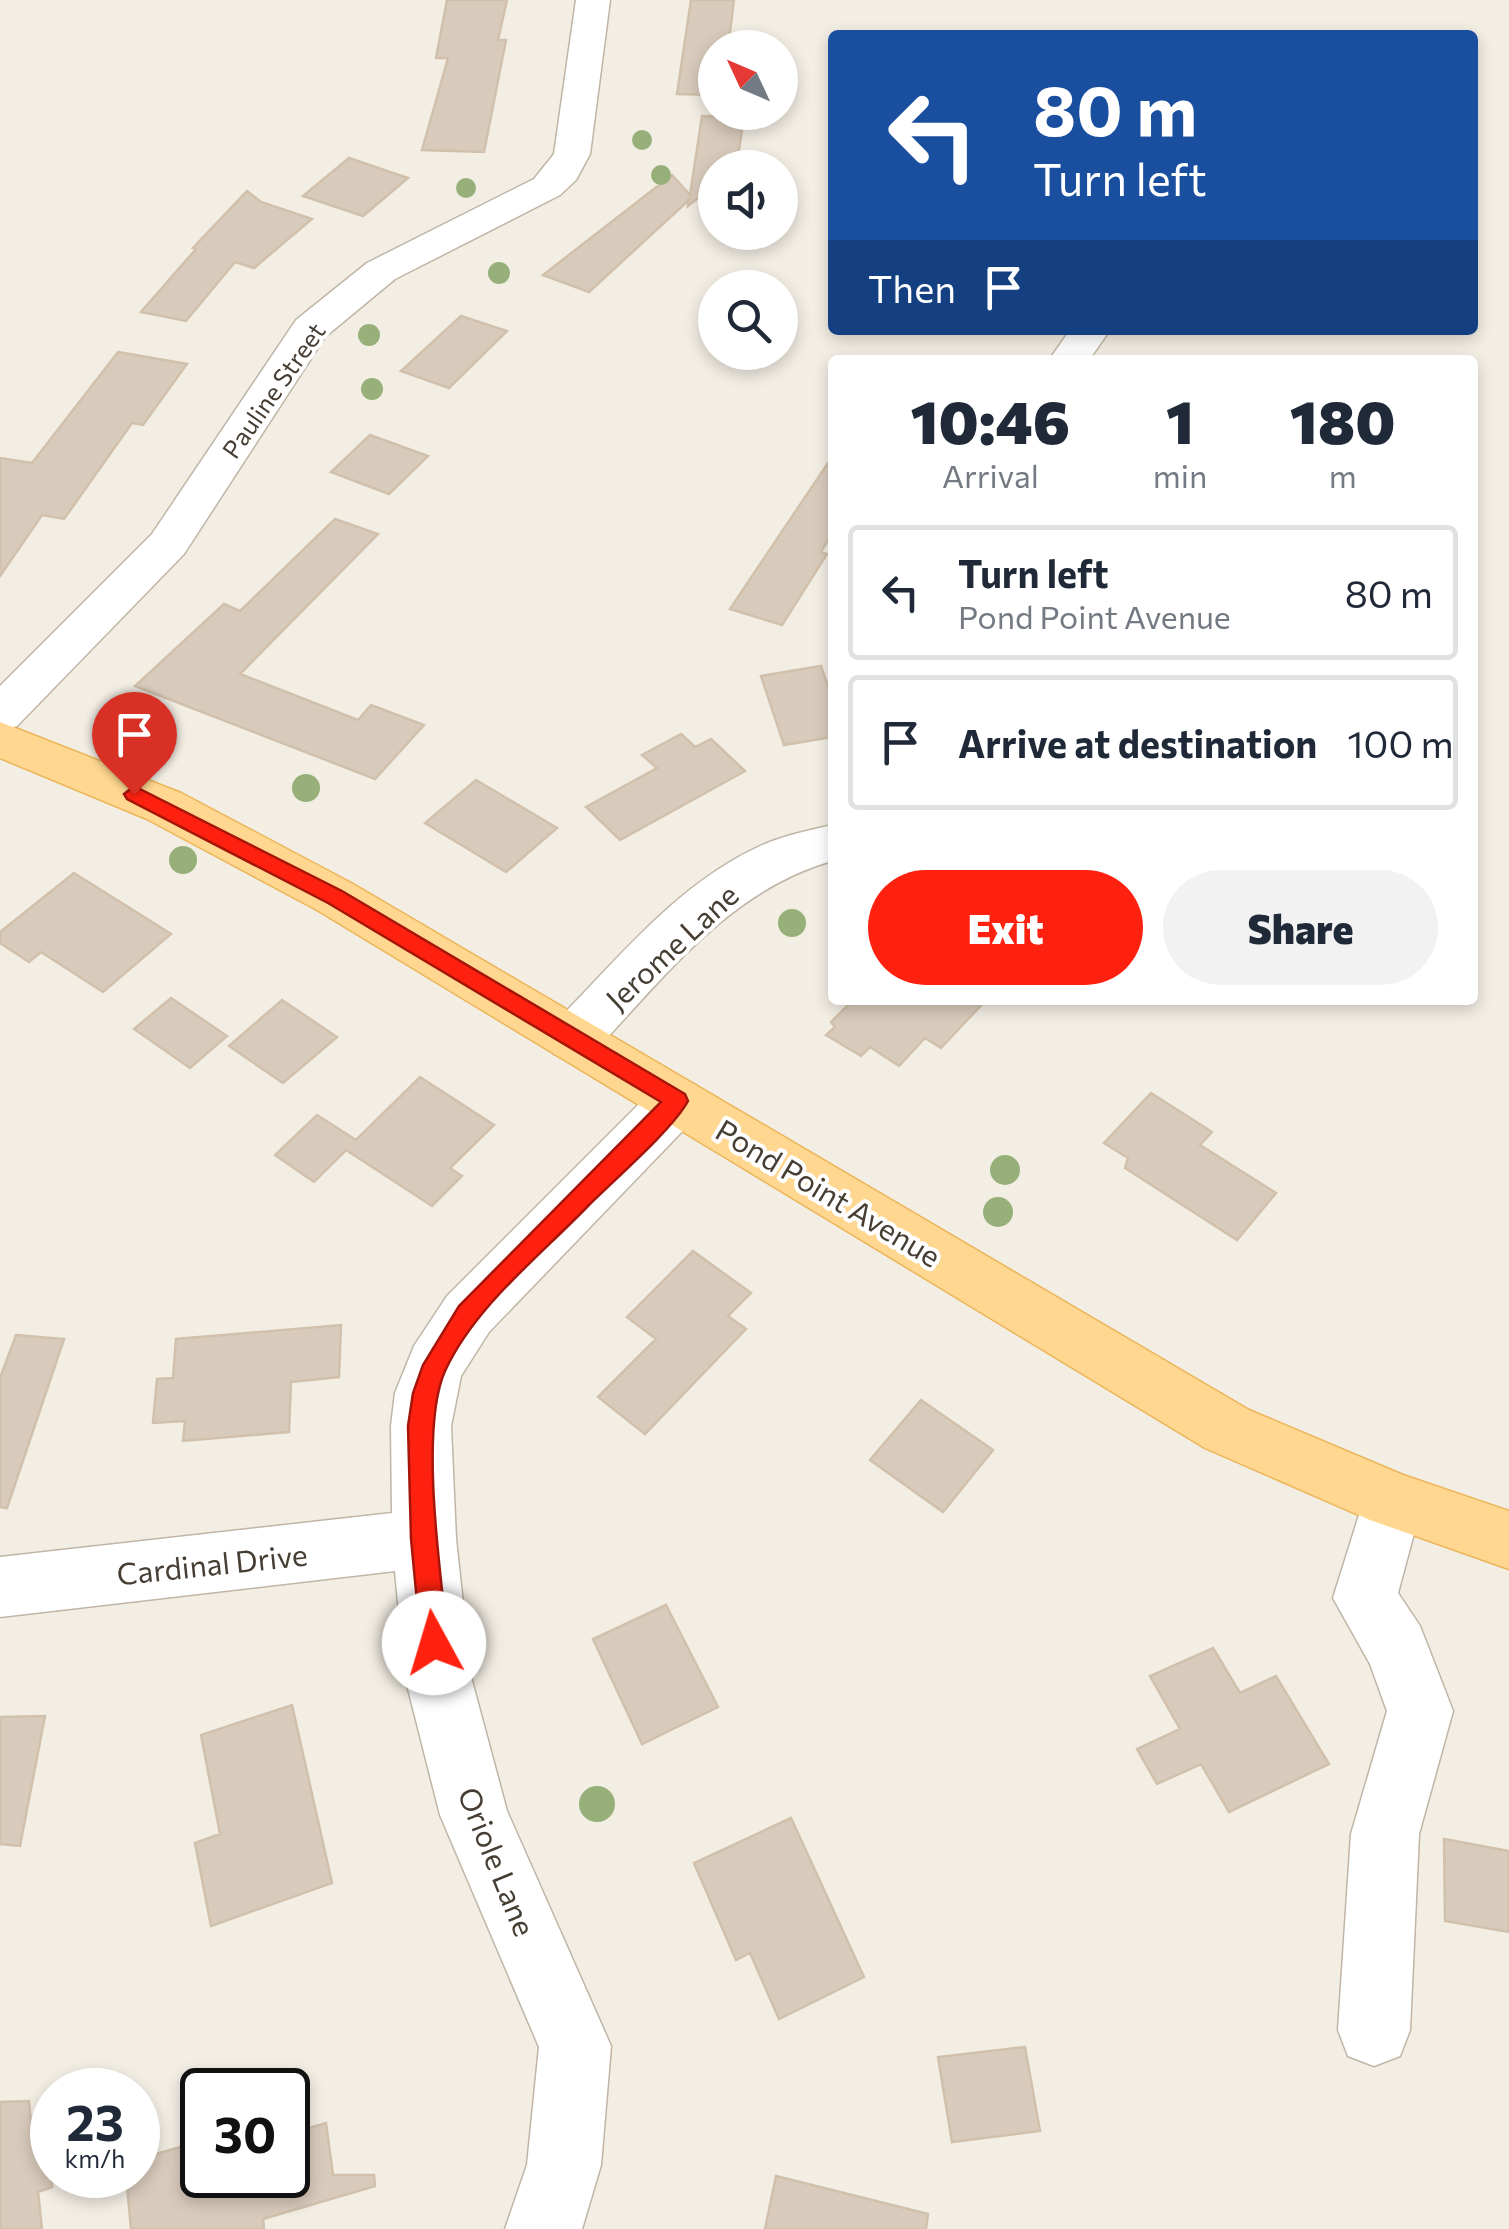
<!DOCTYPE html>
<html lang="en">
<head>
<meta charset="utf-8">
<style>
	body { margin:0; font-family:Commissioner,sans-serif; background:#f2f2f3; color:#1f2937; height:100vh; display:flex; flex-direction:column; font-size:38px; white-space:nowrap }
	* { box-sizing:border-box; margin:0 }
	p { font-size:32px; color:#747a83 }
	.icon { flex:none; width:55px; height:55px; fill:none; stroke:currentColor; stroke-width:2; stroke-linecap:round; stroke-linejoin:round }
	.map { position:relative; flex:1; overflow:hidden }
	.sheet { position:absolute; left:828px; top:355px; width:650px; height:650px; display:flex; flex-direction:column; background:#fff; border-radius:10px; box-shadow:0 5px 15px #0003 }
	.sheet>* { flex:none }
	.guide { position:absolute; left:828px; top:30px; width:650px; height:305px; border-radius:10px; box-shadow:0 5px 15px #0003; background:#1a4fa0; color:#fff; overflow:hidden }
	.needle { width:65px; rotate:314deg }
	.fabs { position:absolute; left:698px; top:30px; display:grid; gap:20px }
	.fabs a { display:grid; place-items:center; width:100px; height:100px; border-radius:50%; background:#fff; box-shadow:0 5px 15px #0003; font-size:50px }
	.speed { position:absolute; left:30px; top:2068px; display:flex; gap:20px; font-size:50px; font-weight:700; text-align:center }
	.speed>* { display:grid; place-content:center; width:130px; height:130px; border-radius:50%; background:#fff; box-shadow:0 5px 15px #0003; line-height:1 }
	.speed small { font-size:25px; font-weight:400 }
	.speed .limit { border:5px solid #111; border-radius:15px; background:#fff; color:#111 }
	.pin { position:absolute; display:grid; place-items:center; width:85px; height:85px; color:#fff; margin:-102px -42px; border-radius:50% 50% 50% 0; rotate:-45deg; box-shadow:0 0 10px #0007 }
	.pin .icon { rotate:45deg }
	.me { position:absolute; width:110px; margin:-55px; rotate:354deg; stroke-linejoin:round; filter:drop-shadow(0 0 8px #0008) }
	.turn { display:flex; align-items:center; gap:35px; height:210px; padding:0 40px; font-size:45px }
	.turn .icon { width:130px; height:130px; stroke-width:2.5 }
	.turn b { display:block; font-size:70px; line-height:85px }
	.then { display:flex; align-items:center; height:95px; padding:0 40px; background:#0003; gap:20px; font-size:38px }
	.eta { display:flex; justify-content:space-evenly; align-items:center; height:170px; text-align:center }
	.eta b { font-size:60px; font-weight:800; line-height:70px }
	.action { display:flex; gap:20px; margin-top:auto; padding:20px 40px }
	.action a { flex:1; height:115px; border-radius:60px; background:#ff210f; color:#fff; font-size:40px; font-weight:800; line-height:115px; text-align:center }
	.action a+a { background:#f2f2f3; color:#1f2937 }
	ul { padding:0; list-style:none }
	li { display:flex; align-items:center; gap:30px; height:135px; margin:0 20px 15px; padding:0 20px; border:5px solid #e0e1e3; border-radius:10px }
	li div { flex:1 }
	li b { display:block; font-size:38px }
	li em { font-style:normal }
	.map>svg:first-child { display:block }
	.building { fill:#d9cbbc; stroke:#d1c0ab; stroke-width:2.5 }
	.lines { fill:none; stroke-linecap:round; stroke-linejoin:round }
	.minor-casing { stroke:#c0b5a6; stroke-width:3 }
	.major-casing { stroke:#edb559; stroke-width:3 }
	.minor { fill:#fff; fill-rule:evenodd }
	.major { fill:#ffd791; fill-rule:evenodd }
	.tree { fill:#97af79 }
	.route { fill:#ff210f; stroke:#a6150a; stroke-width:2.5 }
	.labels { text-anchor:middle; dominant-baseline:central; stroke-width:8; stroke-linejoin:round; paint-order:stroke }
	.far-street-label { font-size:25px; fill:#463d33; stroke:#fff }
	.street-label { font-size:30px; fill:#463d33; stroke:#fff }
</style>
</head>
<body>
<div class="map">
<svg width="1509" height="2229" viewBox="0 0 1509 2229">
	<rect width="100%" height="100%" fill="#f3eee4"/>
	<path class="building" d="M447 0H507L498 40H506L484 152 422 150 448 58H436Z
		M691 0H734L728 48H715V95L677 94Z
		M702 116 744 118 736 168H715V185L688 206 689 200 589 292 543 275 672 175 690 195Z
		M349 158 408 178 363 216 303 196Z
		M247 191 261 202 312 219 254 268 235 262 186 321 141 312 196 249 193 248Z
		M461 316 507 331 449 388 401 371Z
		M118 352 187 364 143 425 132 423 64 519 42 515 0 576V458L32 463Z
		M370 435 428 456 389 494 331 472Z
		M832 457V533L821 552 827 554 782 625 730 609Z
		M335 519 378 534 240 674 358 720 371 705 424 725 375 779 135 686 224 604 240 611Z
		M821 666 832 698V737L784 745 761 676Z
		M681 734 695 747 711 739 745 771 620 840 586 807 657 768 642 755Z
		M476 780 557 828 506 872 425 823Z
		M74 873 171 934 103 992 41 952 29 962 0 943V932Z
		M171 998 227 1036 190 1068 134 1029Z
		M282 1000 337 1037 283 1083 229 1046Z
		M853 1000H986L941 1048 925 1038 899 1066 870 1047 861 1056 826 1035 835 1027 831 1022Z
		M420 1077 494 1125 450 1168 462 1176 432 1206 346 1150 314 1182 275 1155 317 1115 356 1140Z
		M1151 1093 1212 1132 1200 1145 1276 1193 1237 1240 1125 1168 1128 1158 1104 1143Z
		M693 1251 751 1293 728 1316 746 1329 645 1434 598 1397 656 1339 627 1317Z
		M341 1325 339 1377 291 1382 289 1432 183 1441 185 1421 153 1423 157 1379 173 1378 176 1339Z
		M16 1335 64 1339 7 1508 0 1507V1378Z
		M921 1400 993 1450 943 1512 870 1460Z
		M666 1605 718 1707 642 1744 593 1639Z
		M1213 1648 1240 1693 1276 1676 1329 1764 1229 1812 1201 1764 1157 1784 1137 1749 1180 1729 1150 1676Z
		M292 1705 332 1883 211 1926 195 1843 220 1834 201 1735Z
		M45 1716 20 1846 0 1844V1717Z
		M791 1818 864 1977 779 2019 750 1953 736 1960 694 1863Z
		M1444 1839 1509 1851V1932L1445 1921Z
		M1025 2047 1040 2131 952 2142 938 2057Z
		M29 2101 33 2145 52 2141V2187L38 2192 42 2229H0V2102Z
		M326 2123 333 2175H374L375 2186 263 2219 264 2229H131L126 2175H138V2159L202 2141V2175H288V2134Z
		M776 2176 928 2214 926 2229H765Z"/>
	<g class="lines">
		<defs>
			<path id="minor" d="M576 0H610L590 154 576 180 560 195 395 279 325 337 184 554 17 726 0 731V686L152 534 296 320 367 263 534 179 554 154Z
				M1070 330H1110L1089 360H1049Z
				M832 825V861C729 890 663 979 592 1054L573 1060 554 1054 546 1039 554 1024C616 961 676 885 758 847 781 836 807 831 832 825Z
				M677 1079 696 1085 704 1101 696 1117 489 1332 461 1376 451 1426 456 1539 471 1677 507 1811 611 2046 601 2165 582 2229H505L527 2165 539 2047 440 1815 405 1677 395 1571 0 1617V1557L392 1513 391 1426 395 1393 414 1346 447 1296 658 1085Z
				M1392 1471 1414 1480 1423 1500 1398 1593 1420 1626 1453 1711 1419 1834 1410 2030 1400 2056 1374 2066 1348 2056 1338 2030 1351 1834 1387 1711 1370 1664 1333 1598 1370 1480Z"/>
			<path id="major" d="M0 722 181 793 353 884 1249 1410 1403 1475 1509 1511V1569L1370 1520 1205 1448 317 910 147 819 0 758Z"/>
		</defs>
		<use href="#minor" class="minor-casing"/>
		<use href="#major" class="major-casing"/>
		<use href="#minor" class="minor"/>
		<use href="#major" class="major"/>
	</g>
	<g class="tree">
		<circle cx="642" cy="140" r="10"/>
		<circle cx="661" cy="175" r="10"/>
		<circle cx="466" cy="188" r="10"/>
		<circle cx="499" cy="273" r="11"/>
		<circle cx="369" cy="335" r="11"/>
		<circle cx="372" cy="389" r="11"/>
		<circle cx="306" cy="788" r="14"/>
		<circle cx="183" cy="860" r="14"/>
		<circle cx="792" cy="923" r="14"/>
		<circle cx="1005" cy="1170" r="15"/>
		<circle cx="998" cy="1212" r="15"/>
		<circle cx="597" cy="1804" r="18"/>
	</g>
	<path class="route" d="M134 786 342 891 685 1094 688 1101C673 1129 614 1180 589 1205 540 1256 475 1306 445 1371 419 1429 441 1577 448 1643L444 1652 434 1656 425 1652 421 1643 411 1539 408 1426 413 1393 423 1365 459 1306 661 1102 328 903 127 799 124 794Z"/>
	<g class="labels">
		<g class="far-street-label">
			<text transform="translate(273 390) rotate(-55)">Pauline Street</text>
		</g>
		<g class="street-label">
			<text transform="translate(671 946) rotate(-43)">Jerome Lane</text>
			<text transform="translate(829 1192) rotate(31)">Pond Point Avenue</text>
			<text transform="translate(212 1563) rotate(-6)">Cardinal Drive</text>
			<text transform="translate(498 1861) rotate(68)">Oriole Lane</text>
		</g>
	</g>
</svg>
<div class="fabs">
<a><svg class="needle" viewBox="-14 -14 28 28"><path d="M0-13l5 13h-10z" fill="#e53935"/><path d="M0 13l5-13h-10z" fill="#747a83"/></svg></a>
<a><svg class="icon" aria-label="sound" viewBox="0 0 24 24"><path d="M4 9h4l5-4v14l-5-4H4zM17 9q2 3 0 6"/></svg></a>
<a><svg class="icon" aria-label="search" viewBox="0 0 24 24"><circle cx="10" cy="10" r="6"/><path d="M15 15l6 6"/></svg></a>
</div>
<div class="speed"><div>23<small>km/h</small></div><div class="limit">30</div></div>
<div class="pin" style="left:134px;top:794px;background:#d93025"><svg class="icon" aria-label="arrive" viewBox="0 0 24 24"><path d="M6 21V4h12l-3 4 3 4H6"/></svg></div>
<svg class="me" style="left:434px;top:1643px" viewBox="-20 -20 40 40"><circle r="19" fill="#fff"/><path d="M0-13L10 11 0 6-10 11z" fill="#ff210f"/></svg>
<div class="guide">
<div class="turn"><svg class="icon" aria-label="left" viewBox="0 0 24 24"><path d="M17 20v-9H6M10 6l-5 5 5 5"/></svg><div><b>80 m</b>Turn left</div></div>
<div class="then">Then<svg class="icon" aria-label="arrive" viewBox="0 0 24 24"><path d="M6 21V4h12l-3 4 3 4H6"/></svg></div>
</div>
<section class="sheet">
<div class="eta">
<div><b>10:46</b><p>Arrival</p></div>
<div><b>1</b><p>min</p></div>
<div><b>180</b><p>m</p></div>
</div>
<ul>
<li><svg class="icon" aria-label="left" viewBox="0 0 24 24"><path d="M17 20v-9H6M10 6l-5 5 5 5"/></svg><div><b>Turn left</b><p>Pond Point Avenue</p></div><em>80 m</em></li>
<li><svg class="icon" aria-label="arrive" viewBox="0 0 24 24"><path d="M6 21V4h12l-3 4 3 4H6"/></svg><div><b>Arrive at destination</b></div><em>100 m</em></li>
</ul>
<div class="action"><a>Exit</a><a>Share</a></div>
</section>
</div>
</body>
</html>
